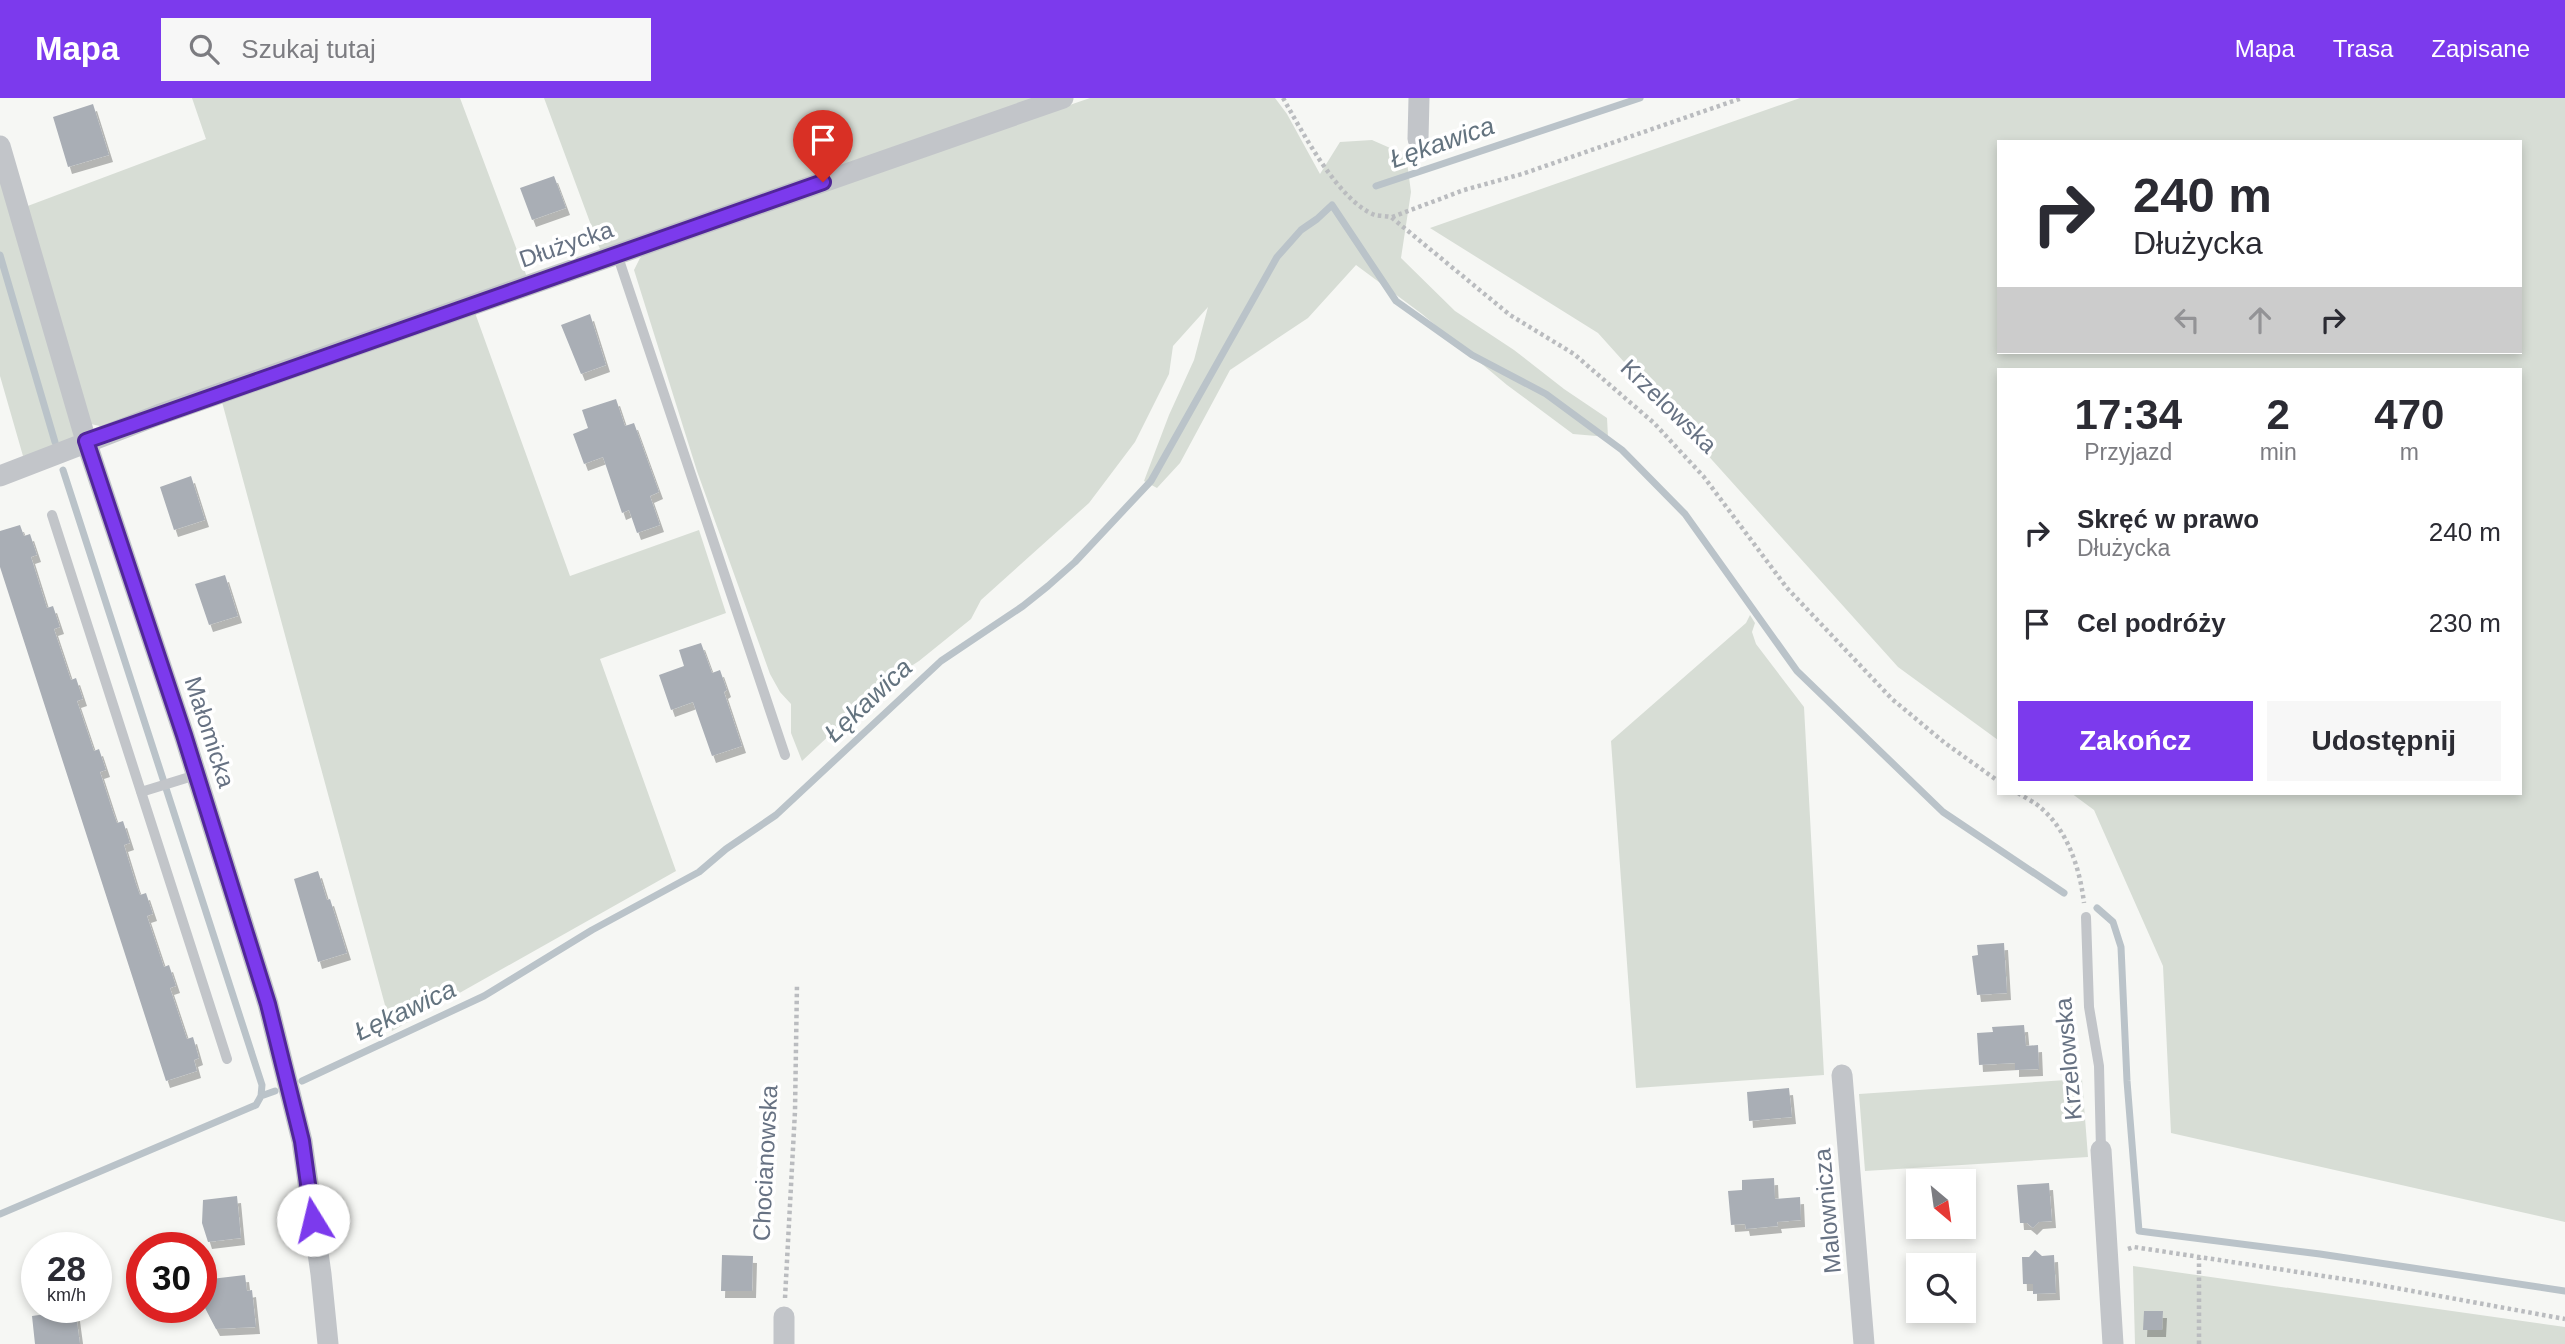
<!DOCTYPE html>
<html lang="pl">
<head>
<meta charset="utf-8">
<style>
	body { margin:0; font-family:Helvetica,sans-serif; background:#f7f7f7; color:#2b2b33; height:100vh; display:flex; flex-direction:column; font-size:26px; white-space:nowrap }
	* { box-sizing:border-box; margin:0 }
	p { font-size:23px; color:#7c7c81 }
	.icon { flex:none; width:38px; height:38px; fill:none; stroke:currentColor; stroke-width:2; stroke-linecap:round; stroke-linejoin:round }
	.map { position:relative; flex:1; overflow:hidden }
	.details { position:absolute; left:1997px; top:270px; width:525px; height:427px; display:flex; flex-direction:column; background:#fff; border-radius:0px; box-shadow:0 4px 10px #0003 }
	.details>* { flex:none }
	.banner { position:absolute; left:1997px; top:42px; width:525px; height:214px; border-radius:0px; box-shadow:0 4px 10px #0003; background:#fff; color:#2b2b33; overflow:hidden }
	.needle { width:46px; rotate:151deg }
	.controls { position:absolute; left:1906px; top:1071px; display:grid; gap:14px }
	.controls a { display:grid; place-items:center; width:70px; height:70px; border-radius:0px; background:#fff; box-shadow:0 4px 10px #0003; font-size:35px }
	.speed { position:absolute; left:21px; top:1134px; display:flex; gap:14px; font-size:35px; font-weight:700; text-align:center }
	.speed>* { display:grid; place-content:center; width:91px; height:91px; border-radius:50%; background:#fff; box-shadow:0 4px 10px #0003; line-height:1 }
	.speed small { font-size:18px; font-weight:400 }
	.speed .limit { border:10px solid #d22; background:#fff; color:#111 }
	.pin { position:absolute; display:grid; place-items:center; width:60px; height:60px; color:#fff; margin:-72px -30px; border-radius:50% 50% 50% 0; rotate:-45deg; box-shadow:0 0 7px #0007 }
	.pin .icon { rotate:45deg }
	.me { position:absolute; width:77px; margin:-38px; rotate:351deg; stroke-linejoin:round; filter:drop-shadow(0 0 5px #0008) }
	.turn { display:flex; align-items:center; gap:24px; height:147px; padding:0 21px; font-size:32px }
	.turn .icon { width:91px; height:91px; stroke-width:2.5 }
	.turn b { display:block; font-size:49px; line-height:60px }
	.lanes { display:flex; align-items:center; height:66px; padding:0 21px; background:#0003; justify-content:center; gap:35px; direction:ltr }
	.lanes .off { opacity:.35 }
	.eta { display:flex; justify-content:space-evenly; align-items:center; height:119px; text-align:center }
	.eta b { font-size:42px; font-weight:600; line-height:49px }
	.primary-button { display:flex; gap:14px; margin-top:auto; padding:14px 21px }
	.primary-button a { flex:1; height:80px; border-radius:0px; background:#7c3aed; color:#fff; font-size:28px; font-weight:600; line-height:80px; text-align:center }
	.primary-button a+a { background:#f7f7f7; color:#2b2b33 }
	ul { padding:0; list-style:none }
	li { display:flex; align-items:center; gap:21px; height:91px; padding:0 21px }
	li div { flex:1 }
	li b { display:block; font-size:26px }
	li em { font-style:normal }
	header { display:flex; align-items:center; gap:42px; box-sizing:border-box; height:98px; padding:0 35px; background:#7c3aed; color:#fff }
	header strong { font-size:33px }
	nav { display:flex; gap:38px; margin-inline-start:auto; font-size:24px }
	.search { width:490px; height:63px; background:#f7f7f7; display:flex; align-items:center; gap:18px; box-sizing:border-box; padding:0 24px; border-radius:0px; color:#7c7c81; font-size:26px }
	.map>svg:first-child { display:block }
	.green { fill:#d7ddd5; fill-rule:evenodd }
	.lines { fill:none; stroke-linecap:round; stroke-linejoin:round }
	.stream { stroke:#bac3c9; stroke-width:7 }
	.building { fill:#a9aeb5; filter:url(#shadow) }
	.path { stroke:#babcbf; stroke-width:4.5; stroke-dasharray:3.5 3.5; stroke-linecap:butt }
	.service { stroke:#c2c5c9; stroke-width:10 }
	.minor { stroke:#c2c5c9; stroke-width:21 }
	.route-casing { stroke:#51269a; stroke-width:18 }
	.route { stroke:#7c3aed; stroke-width:12 }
	.labels { text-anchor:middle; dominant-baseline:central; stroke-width:7; stroke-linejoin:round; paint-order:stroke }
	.street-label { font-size:24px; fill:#677283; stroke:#fff }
	.water-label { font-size:26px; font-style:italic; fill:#63737f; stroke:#fff }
</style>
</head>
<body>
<header>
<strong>Mapa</strong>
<div class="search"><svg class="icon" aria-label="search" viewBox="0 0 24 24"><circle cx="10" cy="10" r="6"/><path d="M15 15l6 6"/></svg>Szukaj tutaj</div>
<nav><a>Mapa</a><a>Trasa</a><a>Zapisane</a></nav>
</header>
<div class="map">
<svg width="2565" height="1246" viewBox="0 0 2565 1246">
	<defs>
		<filter id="shadow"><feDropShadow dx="4" dy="7" stdDeviation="0" flood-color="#0004"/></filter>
	</defs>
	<rect width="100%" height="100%" fill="#f6f7f4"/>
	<path class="green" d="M192 0H460L527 179 104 329 91 326 25 109 206 41Z
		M544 0H1049L601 154Z
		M1090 0H1275L1287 16 1320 76 1340 44 1372 42 1406 57 1411 94 1401 160 1455 213 1514 252 1564 291 1607 320 1608 339 1573 336 1507 287 1422 216 1356 167 1308 220 1230 272 1180 365 1157 390 1144 383 1169 317 1194 262 1208 209 1173 248 1169 276 1135 344 1089 405 981 502 971 521 919 563 885 585 802 663 791 635V606L780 594 770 576 697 373 634 172 640 160 649 152Z
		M1800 0H2565V1124L2171 1035 2163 868 2094 712 2071 695H2520V271H1998V642L1898 569 1598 235 1430 130ZM1998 44H2520V254H1998Z
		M0 83 76 341 41 355 23 358 0 278Z
		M474 212 570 478 699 432 726 515 600 561 676 773 392 933 222 304Z
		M1750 517 1755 525 1752 534 1756 546 1804 609 1824 977 1636 990 1611 643 1746 525Z
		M2082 981 2088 1059 1865 1073 1859 996Z
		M2133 1168 2565 1229V1246H2135Z"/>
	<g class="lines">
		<path class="stream" d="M1376 88 1640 0
			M0 157 55 344
			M63 372 262 987 261 998
			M2097 810 2113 824 2121 849 2127 983 2139 1133 2320 1156 2565 1193
			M302 983 484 898 592 832 699 774 726 751 776 717 941 563 1023 508 1048 488 1075 464 1151 383 1277 159 1301 132 1317 121 1332 107 1396 203 1472 257 1546 296 1622 352 1685 416 1797 573 1943 714 2064 795
			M0 1116 256 1007 261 998 275 993"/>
	</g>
	<path class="building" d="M93 6 109 57 68 69 53 19Z
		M554 78 566 110 532 122 520 90Z
		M590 216 606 267 581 276 561 227Z
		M616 301 625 328 634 325 659 394 650 398 660 427 637 435 629 412 622 415 603 359 584 366 573 336 588 330 582 312Z
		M191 378 205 422 174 432 160 389Z
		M20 427 24 438 30 436 37 457 31 459 47 510 53 508 60 529 54 531 71 582 76 580 83 601 77 603 94 653 99 651 106 672 100 674 113 714 117 725 123 723 130 745 124 747 136 786 140 797 146 795 153 816 147 818 164 869 169 867 176 888 170 890 187 941 193 939 199 960 194 962 197 973 166 983 0 469V433Z
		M225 477 238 518 209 527 195 486Z
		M701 545 712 575 720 572 727 592 724 594 742 648 712 658 693 604 671 612 659 577 684 568 679 552Z
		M318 773 327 802 330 801 347 855 318 864 294 781Z
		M2004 845 2007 895 1977 897 1972 858 1978 857 1977 847Z
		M2024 927 2026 948 2038 947 2039 971 2015 972V965L1979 967 1977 935 1993 934 1992 929Z
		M1789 990 1792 1019 1749 1023 1747 994Z
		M1774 1080 1775 1101 1800 1099 1801 1122 1777 1124 1778 1128 1746 1131 1745 1126 1731 1127 1728 1093 1742 1092V1082Z
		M2049 1085 2052 1123 2039 1124 2033 1130 2027 1125H2020L2017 1087Z
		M237 1098 241 1140 208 1144 202 1125 203 1102Z
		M2035 1152 2042 1158 2054 1157 2056 1195 2033 1196V1186H2023L2022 1159H2029Z
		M722 1157 753 1158 752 1193H721Z
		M245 1177 247 1193 252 1192 256 1229 216 1231 205 1210 207 1206 203 1198 212 1192 211 1181Z
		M45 1209H75L80 1246H35L32 1218 46 1216Z
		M2144 1213H2163L2162 1232H2143Z"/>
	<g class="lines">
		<path class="path" d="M1283 0C1302 33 1338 103 1375 117 1380 118 1386 118 1391 119L1510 217 1574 256 1654 325 1704 379 1787 490 1892 601 1945 645 1998 683
			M1392 119 1464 92 1522 76 1742 0
			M2018 695C2025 700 2035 704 2041 710 2068 733 2080 771 2084 805
			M2128 1151 2134 1149 2363 1184 2565 1221
			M785 1200 795 1013 797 886
			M2199 1246V1160"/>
		<path class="service" d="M617 156 785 657
			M52 417 227 961
			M141 694 196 677
			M2086 819 2089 909 2099 968 2101 1052"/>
		<path class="minor" d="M1418 41 1419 0
			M0 48 86 343 184 637 268 906 302 1043 321 1176 328 1246
			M0 378 158 317 1063 0
			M1842 977 1864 1246
			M2101 1052 2113 1246
			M784 1246V1219"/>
	</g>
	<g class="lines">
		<defs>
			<path id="route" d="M313 1122 302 1043 268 906 184 637 86 343 823 84"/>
		</defs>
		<use href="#route" class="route-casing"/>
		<use href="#route" class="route"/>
	</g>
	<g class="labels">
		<g class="street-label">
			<text transform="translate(566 146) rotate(-19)">Dłużycka</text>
			<text transform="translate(1669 308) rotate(44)">Krzelowska</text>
			<text transform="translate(210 634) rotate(72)">Małomicka</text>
			<text transform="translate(2068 961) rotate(-95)">Krzelowska</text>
			<text transform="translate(765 1065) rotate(-87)">Chocianowska</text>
			<text transform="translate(1827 1113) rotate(-95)">Malownicza</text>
		</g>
		<g class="water-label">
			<text transform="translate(1442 44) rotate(-19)">Łękawica</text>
			<text transform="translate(868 602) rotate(-43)">Łękawica</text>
			<text transform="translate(405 912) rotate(-25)">Łękawica</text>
		</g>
	</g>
</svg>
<div class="controls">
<a><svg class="needle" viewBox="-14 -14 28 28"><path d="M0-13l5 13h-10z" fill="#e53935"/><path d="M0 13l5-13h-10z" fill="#7c7c81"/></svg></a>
<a><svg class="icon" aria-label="search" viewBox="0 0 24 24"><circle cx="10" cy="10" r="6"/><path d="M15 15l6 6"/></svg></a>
</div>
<div class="speed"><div>28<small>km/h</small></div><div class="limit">30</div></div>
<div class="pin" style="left:823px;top:84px;background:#d93025"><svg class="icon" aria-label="arrive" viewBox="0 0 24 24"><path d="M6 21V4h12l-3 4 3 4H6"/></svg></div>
<svg class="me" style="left:313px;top:1122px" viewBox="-20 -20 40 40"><circle r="19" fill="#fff"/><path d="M0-13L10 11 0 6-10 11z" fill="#7c3aed"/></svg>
<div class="banner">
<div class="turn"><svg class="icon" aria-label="right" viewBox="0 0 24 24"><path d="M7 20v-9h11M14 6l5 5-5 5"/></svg><div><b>240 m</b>Dłużycka</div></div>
<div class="lanes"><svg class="icon off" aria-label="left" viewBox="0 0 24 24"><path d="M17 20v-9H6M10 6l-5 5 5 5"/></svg><svg class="icon off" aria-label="ahead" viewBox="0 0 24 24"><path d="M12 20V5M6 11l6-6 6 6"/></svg><svg class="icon" aria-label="right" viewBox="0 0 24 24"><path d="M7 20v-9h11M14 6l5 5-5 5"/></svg></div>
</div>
<section class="details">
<div class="eta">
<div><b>17:34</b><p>Przyjazd</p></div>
<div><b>2</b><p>min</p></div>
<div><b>470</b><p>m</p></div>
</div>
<ul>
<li><svg class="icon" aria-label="right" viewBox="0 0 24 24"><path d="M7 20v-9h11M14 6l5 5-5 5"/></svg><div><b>Skręć w prawo</b><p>Dłużycka</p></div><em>240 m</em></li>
<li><svg class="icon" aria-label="arrive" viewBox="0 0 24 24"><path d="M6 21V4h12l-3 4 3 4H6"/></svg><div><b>Cel podróży</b></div><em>230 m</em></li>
</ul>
<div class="primary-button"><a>Zakończ</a><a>Udostępnij</a></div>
</section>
</div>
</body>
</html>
